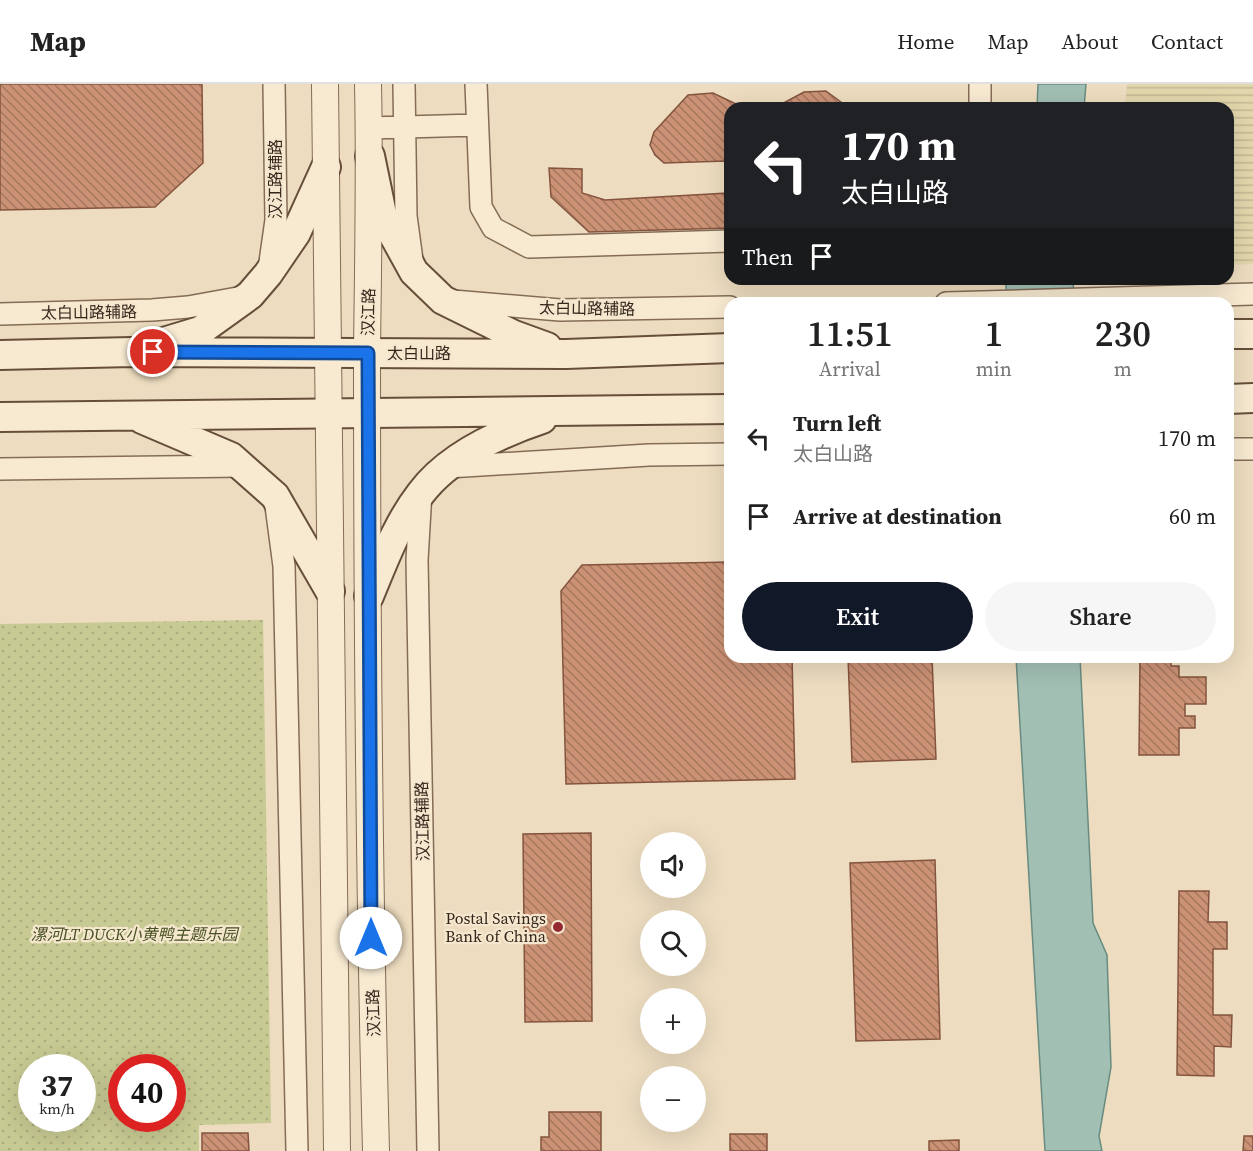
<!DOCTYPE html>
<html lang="en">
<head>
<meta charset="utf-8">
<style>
	body { margin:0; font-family:"Source Serif 4","Noto Sans SC",serif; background:#f6f6f6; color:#222; height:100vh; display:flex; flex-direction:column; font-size:22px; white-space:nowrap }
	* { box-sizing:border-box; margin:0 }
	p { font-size:20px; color:#767676 }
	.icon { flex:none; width:33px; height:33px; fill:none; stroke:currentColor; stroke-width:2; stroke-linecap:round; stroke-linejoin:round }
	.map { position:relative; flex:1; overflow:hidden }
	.drawer { position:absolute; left:724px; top:213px; width:510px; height:366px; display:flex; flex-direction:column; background:#fff; border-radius:18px; box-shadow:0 6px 24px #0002 }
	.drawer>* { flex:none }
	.guide { position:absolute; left:724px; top:18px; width:510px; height:183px; border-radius:18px; box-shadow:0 6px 24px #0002; background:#202124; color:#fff; overflow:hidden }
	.controls { position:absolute; left:640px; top:748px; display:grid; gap:12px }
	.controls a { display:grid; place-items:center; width:66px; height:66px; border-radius:50%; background:#fff; box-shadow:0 6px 24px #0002; font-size:30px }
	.speed { position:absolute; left:18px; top:970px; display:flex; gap:12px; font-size:30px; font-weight:700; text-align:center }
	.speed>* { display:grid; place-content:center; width:78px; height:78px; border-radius:50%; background:#fff; box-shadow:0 6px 24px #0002; line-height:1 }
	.speed small { font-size:15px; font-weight:400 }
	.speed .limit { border:9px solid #d22; background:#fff; color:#111 }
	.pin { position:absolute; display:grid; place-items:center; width:51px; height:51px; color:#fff; margin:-26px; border:3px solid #fff; border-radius:50%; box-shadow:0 2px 6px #0007 }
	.me { position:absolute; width:66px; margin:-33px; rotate:0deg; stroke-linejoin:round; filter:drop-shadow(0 0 4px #0008) }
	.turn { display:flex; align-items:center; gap:21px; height:126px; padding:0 18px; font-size:27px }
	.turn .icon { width:78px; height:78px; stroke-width:2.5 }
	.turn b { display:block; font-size:42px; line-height:51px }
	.then { display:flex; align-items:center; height:57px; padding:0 18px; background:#0003; gap:12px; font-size:22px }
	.eta { display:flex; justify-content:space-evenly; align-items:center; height:102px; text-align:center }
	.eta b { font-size:36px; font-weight:600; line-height:42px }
	.primary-button { display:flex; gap:12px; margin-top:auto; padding:12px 18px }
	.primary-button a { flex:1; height:69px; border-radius:36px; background:#111827; color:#fff; font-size:24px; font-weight:600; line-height:69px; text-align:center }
	.primary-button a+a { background:#f6f6f6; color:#222 }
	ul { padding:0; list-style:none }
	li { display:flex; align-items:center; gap:18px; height:78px; padding:0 18px }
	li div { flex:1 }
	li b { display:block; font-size:22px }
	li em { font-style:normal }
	header { display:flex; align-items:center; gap:36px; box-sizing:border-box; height:84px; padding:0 30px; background:#fff; border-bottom:2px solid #e0e0e0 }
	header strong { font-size:28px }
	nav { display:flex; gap:33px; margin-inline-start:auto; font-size:21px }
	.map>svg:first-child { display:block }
	.farmland { fill:url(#farmland-rules) }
	.park { fill:url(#park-dots); fill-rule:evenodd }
	.water { fill:#a2bfb4; stroke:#698c81; stroke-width:1.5 }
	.building { fill:url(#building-back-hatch); stroke:#84543e; stroke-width:1.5 }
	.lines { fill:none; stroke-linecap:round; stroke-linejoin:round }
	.minor-casing { stroke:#856c57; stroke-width:24 }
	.tertiary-casing { stroke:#856c57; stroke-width:28 }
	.secondary-casing { stroke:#674e3b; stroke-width:32 }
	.minor { stroke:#f8ead1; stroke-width:21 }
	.tertiary { stroke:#f8ead1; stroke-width:26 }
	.secondary { stroke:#f8ead1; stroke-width:28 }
	.route-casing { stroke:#114b97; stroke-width:15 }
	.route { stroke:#1a73e8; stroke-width:10 }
	.poi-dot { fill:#932831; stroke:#f5e7ce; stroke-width:2 }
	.labels { text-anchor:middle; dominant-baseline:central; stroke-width:4.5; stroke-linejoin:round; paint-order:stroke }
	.street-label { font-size:16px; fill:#35261c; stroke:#f5e7ce }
	.poi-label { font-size:16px; fill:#35261c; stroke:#f5e7ce; text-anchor:end }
	.park-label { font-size:16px; font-style:italic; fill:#485123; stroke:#f5e7ce }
</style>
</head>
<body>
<header>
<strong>Map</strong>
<nav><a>Home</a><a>Map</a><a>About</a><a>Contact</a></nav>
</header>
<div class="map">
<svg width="1253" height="1067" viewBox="0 0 1253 1067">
	<defs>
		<pattern id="farmland-rules" width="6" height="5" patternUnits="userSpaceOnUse" patternTransform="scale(1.5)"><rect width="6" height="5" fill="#e2d6ac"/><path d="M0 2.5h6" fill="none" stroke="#c2b893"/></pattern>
		<pattern id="park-dots" width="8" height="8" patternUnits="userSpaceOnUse" patternTransform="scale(1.5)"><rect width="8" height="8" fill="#c8ca93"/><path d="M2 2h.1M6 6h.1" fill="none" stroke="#acad7e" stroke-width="1.8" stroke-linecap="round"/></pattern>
		<pattern id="building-back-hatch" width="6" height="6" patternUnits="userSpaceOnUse" patternTransform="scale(1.5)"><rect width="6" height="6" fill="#cb9275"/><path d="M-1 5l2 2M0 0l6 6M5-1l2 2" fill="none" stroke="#a6775f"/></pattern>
	</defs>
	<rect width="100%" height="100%" fill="#eddcbf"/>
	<path class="farmland" d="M1127 0H1253V180L1229 181 1228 24H1125Z"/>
	<path class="park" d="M263 536 271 1039 199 1041V1067H0V540ZM32 984H82V1035H32ZM122 984H172V1035H122Z"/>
	<path class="water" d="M1038 0H1086L1084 24H1037Z
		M1006 195H1073L1074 219H1006Z
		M1016 573H1080L1093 839 1107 871 1111 983 1099 1052 1102 1067H1045Z"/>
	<path class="building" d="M0 0H202L203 79 155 123 0 126Z
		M826 7 849 24H730V144L589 148 551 113 549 84 582 85V109L605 116 728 109 726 77 664 79 655 71 650 61 654 48 688 11 713 9 738 21 778 22 804 8Z
		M730 478V573H792L795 695 566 700 561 507 582 481Z
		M848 573H932L936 675 852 678Z
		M1140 573H1171V582H1179V593H1206V620H1185V632H1195V644H1179V671H1139Z
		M591 749 592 937 525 938 523 750Z
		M935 776 940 955 856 957 850 779Z
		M1179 807H1209L1208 838H1227V865H1213V931H1232L1231 963 1214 962V992L1177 991Z
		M549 1028H601V1067H541V1053H549Z
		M202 1049H248L249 1067H202Z
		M730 1050H767V1067H730Z
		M1244 1052H1253V1067H1243Z
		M959 1056V1067H929V1057Z"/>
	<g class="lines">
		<defs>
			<path id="minor" d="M404 0 406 132 412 176
				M476 0 481 123 493 144 529 163 730 157
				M980 0V24
				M369 44 477 41
				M269 185 276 136 274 0
				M453 217 560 226 730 223
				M946 219 1253 210
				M0 230 152 226 188 223 243 213
				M1228 365H1253
				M448 383 649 371 730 370
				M0 385 242 382
				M421 408 417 476 428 1067
				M276 422 284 482 297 1067"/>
			<path id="tertiary" d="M325 0 337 1067
				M368 0C370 89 368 179 367 268 367 534 369 801 376 1067"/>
			<path id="secondary" d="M370 72 382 130 414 188 443 216 514 251 547 263
				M1228 250H1253
				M157 260 200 247 250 211 268 190 296 149 326 83
				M0 271 132 268 566 270 730 264
				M1228 315 1253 314
				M0 333 730 325
				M142 335 231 373 275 412 330 507
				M369 512C384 476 397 440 421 409 448 373 500 349 542 335"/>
		</defs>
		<use href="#minor" class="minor-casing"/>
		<use href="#tertiary" class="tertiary-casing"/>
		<use href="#secondary" class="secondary-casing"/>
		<use href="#minor" class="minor"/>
		<use href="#tertiary" class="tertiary"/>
		<use href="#secondary" class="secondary"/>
	</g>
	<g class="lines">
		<defs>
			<path id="route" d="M153 268 368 269 371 854"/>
		</defs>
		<use href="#route" class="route-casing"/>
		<use href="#route" class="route"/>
	</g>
	<circle class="poi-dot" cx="558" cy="843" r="6"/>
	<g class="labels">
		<g class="street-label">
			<text transform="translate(275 95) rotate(-90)">汉江路辅路</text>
			<text transform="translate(587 224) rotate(1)">太白山路辅路</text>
			<text transform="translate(89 228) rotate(-1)">太白山路辅路</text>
			<text transform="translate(368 228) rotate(-89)">汉江路</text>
			<text x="419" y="269">太白山路</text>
			<text transform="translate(422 737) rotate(-91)">汉江路辅路</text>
			<text transform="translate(373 929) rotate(-92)">汉江路</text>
		</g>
		<g class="poi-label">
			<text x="546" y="834">Postal Savings<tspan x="546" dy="18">Bank of China</tspan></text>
		</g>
		<g class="park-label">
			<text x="134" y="850">漯河LT DUCK小黄鸭主题乐园</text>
		</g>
	</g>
</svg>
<div class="controls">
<a><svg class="icon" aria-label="sound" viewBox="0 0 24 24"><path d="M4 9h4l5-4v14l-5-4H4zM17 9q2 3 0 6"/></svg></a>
<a><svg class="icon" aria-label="search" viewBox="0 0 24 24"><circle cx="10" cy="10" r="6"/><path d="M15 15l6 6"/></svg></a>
<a>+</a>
<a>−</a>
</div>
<div class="speed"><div>37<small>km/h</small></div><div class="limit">40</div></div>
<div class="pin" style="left:153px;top:268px;background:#d93025"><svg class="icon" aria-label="arrive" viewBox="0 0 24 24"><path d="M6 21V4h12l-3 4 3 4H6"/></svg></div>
<svg class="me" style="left:371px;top:854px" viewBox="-20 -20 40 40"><circle r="19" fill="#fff"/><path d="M0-13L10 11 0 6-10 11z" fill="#1a73e8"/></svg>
<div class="guide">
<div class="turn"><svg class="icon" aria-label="left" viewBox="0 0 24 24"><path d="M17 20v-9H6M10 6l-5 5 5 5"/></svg><div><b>170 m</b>太白山路</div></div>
<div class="then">Then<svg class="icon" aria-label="arrive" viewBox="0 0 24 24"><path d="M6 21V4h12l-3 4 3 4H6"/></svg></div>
</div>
<section class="drawer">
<div class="eta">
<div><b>11:51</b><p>Arrival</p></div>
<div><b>1</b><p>min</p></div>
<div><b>230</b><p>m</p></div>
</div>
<ul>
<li><svg class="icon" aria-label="left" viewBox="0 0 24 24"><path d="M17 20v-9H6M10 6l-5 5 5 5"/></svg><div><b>Turn left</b><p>太白山路</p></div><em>170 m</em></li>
<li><svg class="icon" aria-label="arrive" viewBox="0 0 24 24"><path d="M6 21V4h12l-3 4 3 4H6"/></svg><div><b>Arrive at destination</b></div><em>60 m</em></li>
</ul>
<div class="primary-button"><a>Exit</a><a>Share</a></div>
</section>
</div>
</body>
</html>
